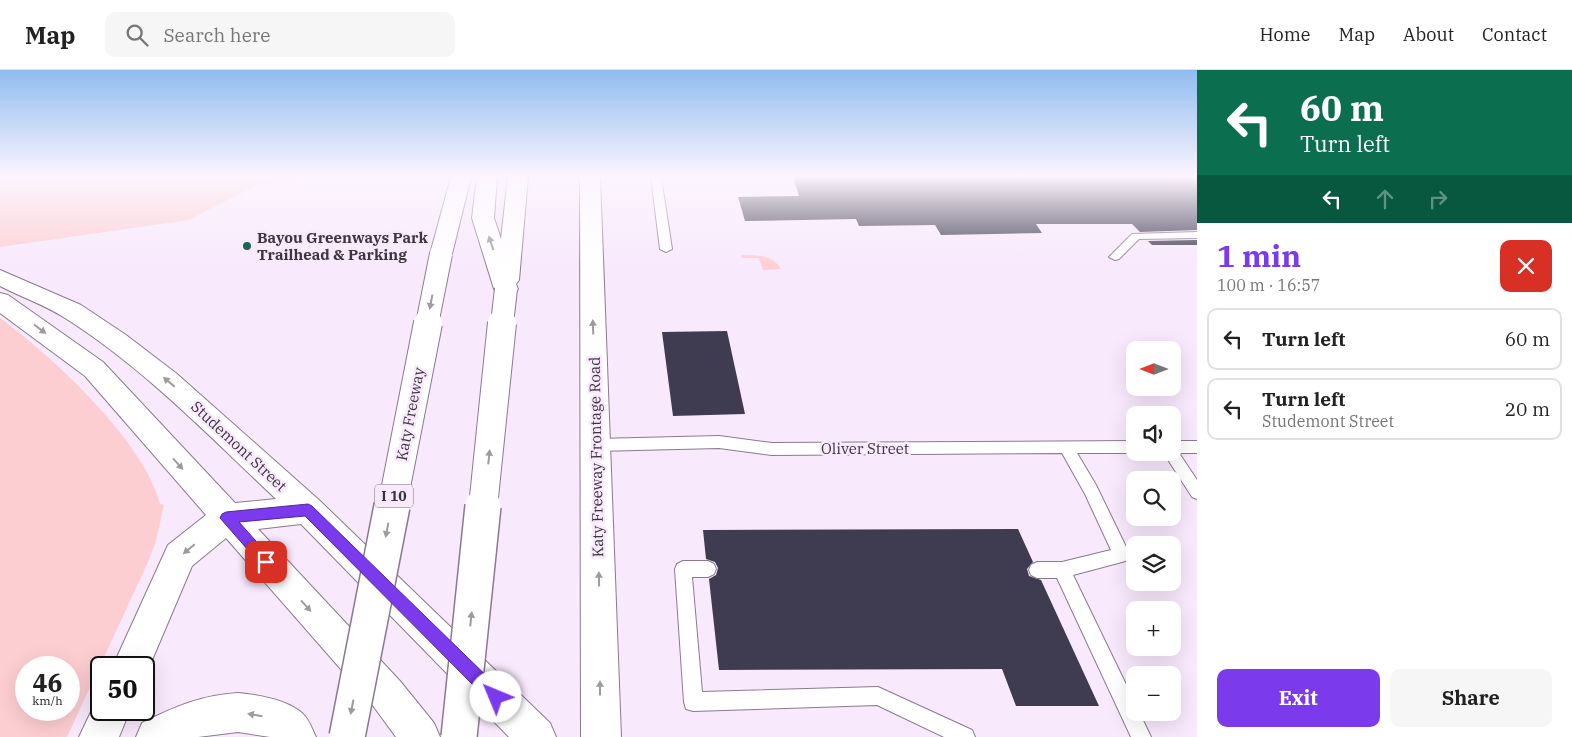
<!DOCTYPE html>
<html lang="en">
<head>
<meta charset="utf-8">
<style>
	body { margin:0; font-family:"IBM Plex Serif",serif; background:#f6f6f6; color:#222; height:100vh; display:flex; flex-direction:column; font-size:19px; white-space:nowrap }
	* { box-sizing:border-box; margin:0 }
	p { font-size:16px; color:#767676 }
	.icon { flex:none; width:28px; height:28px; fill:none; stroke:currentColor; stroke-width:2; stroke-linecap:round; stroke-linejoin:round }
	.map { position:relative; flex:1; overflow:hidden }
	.side { display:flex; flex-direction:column; background:#fff; width:375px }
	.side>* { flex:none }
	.hud { background:#0b6e4f; color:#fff; overflow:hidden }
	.needle { width:32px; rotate:270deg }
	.controls { position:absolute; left:1126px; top:271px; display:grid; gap:10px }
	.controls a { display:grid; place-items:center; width:55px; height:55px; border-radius:10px; background:#fff; box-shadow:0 5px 20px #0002; font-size:25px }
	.speed { position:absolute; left:15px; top:586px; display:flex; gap:10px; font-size:25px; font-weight:700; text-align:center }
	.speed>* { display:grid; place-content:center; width:65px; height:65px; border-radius:50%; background:#fff; box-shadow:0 5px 20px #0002; line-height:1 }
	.speed small { font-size:12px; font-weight:400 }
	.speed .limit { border:2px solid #111; border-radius:8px; background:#fff; color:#111 }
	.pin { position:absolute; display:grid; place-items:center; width:42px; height:42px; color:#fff; margin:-21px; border-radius:10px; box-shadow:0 2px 8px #0006 }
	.me { position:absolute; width:55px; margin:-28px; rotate:315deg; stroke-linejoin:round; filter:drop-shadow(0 0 4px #0008) }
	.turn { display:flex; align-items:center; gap:18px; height:105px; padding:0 20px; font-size:22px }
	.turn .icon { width:65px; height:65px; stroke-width:2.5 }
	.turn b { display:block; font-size:35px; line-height:42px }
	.lanes { display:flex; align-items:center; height:48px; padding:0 20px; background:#0003; justify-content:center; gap:25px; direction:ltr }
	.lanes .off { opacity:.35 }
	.round { display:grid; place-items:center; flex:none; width:52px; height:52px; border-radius:10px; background:#f6f6f6 }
	.headline { display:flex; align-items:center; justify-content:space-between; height:85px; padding:0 20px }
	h1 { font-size:30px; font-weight:700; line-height:38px; color:#7c3aed }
	.primary-button { display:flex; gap:10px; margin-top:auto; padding:10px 20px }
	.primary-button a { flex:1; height:58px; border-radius:10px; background:#7c3aed; color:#fff; font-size:20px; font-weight:700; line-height:58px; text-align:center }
	.primary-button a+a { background:#f6f6f6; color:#222 }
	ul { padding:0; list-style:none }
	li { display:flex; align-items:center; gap:15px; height:62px; margin:0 10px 8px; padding:0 10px; border:2px solid #e0e0e0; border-radius:10px }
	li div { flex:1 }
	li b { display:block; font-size:19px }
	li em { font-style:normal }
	header { display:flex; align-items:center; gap:30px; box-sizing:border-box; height:70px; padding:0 25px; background:#fff; border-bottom:1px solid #e0e0e0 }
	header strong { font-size:24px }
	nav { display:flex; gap:28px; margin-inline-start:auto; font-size:18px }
	.search { width:350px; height:45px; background:#f6f6f6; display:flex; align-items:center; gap:12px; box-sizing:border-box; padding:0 18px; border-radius:10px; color:#767676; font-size:19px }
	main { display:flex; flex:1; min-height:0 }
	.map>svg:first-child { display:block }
	.green { fill:#fdced1; fill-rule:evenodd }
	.building { fill:#3f3c51 }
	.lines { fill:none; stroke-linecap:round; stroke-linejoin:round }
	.lane-casing { stroke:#8a7a8f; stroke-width:2 }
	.secondary-casing { stroke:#8a7a8f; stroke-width:2 }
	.highway-casing { stroke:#8a7a8f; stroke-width:2 }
	.lane { fill:#fff; fill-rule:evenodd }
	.secondary { fill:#fff; fill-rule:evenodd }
	.highway { fill:#fff; fill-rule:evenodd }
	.highway-bridge-far2-casing { stroke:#8a7a8f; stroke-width:24; stroke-linecap:butt }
	.highway-bridge-far1-casing { stroke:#8a7a8f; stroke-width:30; stroke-linecap:butt }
	.highway-bridge-casing { stroke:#8a7a8f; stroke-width:38; stroke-linecap:butt }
	.highway-bridge-far2 { stroke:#fff; stroke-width:22 }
	.highway-bridge-far1 { stroke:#fff; stroke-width:28 }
	.highway-bridge { stroke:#fff; stroke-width:35 }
	.oneway { fill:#9e9a9e }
	.route { fill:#7c3aed; stroke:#51269a }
	.poi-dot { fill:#1c6459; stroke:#f8e9fc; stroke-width:2 }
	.labels { text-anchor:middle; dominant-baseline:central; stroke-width:5; stroke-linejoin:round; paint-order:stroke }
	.shield { fill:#f8e9fc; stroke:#746b77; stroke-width:1 }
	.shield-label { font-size:14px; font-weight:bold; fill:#3c353e }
	.poi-label { font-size:15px; font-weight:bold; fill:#3c353e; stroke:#f8e9fc; text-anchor:start }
	.street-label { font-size:15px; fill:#3c353e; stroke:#f8e9fc }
</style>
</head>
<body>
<header>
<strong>Map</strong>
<div class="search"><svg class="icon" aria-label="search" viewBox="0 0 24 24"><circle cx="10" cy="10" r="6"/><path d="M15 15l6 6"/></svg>Search here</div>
<nav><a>Home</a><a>Map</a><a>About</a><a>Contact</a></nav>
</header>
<main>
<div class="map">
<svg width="1197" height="667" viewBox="0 0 1197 667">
	<rect width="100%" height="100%" fill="#f8e9fc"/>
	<path class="green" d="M0 107H331L257 115 189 150 0 177Z
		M741 185C756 185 772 184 781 199L763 200 759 188H742Z
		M0 248C51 285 145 372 160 434L164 435 156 471 149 490 67 667H0ZM26 598H69V640H26Z"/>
	<path class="building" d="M793 107H1197V160L1140 162 1132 154H1036L1042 163 941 165 935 155 859 156 856 149 745 151 738 127 799 126Z
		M1197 170V175H1152L1148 171Z
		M727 261 745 344 673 346 662 262Z
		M1018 459 1033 492 1027 499 1029 506 1041 510 1099 636H1016L1002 599 719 600 709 509 716 505 718 498 715 492 706 489 703 460Z"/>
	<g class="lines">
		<defs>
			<path id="lane" d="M651 107H661L672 179 666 182 660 179Z
				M1197 162V168L1139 169 1119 189 1115 190 1109 187 1132 164Z
				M719 366 772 373 1135 371V383H1077L1096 415 1130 485 1128 490 1122 492 1073 505 1135 633V642H1139L1151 667H1131L1057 508H1037L1031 505 1029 500 1031 495 1037 492H1062L1111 480 1085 424 1062 383 772 385 719 378 596 381 591 379 589 375 591 371 596 369Z
				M1172 371H1197V383H1179L1197 410V429L1192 427 1163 382H1172Z
				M683 491H708L714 494 716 499 714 504 708 507H692L702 622 878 617 972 660 975 667H944L877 635 693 641 686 639 684 632 675 499 677 494Z"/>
			<path id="secondary" d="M580 107H600L621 667H581Z
				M0 200 81 235 126 265 177 304 319 430 550 653 556 667H509L301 454 258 459 400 611 434 653 440 667H396L374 637 226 468 192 496 144 609V598H112L168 475 206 445 85 306 0 243V223L8 225 103 292 235 433 276 429C209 366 144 298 65 248 45 235 21 227 0 216Z
				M238 623C258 625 286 629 302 643 309 649 312 659 316 667H270L238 662 198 667H136L142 653C174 637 202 625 238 623Z
				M101 625V640H130L119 667H79L98 627Z"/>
			<path id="highway" d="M451 107H471L452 184 449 189 441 191 433 189 430 184Z
				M477 107H497L494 148 501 169 508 107H528L519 210 516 214 518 219 514 224 506 227 498 224 494 219 472 148Z"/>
		</defs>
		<use href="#lane" class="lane-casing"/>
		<use href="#secondary" class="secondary-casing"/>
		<use href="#highway" class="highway-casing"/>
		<use href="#lane" class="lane"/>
		<use href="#secondary" class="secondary"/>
		<use href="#highway" class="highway"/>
		<defs>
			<path id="highway-bridge-far2" d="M427 254 441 184
				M502 254 506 219"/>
			<path id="highway-bridge-far1" d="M392 437 428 253
				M483 437 502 253"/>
			<path id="highway-bridge" d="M347 667 392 436
				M459 667 483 436"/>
		</defs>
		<use href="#highway-bridge-far2" class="highway-bridge-far2-casing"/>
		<use href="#highway-bridge-far1" class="highway-bridge-far1-casing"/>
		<use href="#highway-bridge" class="highway-bridge-casing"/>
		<use href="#highway-bridge-far2" class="highway-bridge-far2"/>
		<use href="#highway-bridge-far1" class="highway-bridge-far1"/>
		<use href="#highway-bridge" class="highway-bridge"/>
	</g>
	<defs><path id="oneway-solid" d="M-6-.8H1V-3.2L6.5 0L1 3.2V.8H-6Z" transform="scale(1.25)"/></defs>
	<g class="oneway">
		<use href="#oneway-solid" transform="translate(491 173) rotate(-108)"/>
		<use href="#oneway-solid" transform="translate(431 232) rotate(101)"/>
		<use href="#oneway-solid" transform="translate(593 257) rotate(-92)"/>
		<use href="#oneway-solid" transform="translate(40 259) rotate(37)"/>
		<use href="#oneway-solid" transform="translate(169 312) rotate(-140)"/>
		<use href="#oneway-solid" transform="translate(489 387) rotate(-84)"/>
		<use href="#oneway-solid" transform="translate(178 394) rotate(48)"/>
		<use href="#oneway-solid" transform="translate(387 460) rotate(101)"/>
		<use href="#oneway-solid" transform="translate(189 479) rotate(140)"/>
		<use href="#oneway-solid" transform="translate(599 509) rotate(-91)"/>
		<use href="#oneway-solid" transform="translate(306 536) rotate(48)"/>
		<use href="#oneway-solid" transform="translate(471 549) rotate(-84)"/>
		<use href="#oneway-solid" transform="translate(600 618) rotate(-90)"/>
		<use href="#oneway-solid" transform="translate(352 637) rotate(101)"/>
		<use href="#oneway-solid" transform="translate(255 645) rotate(-170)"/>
	</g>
	<linearGradient id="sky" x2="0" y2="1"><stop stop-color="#90bcef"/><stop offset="0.53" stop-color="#fcf5fe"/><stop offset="1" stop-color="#fcf5fe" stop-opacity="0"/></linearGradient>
	<rect width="1197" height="201" fill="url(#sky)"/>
	<path class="route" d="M308 434 312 436 502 621 504 627 502 632 496 634 490 632 305 446 239 452 271 488 273 492 271 496 266 498 262 496 220 448 222 444 226 442Z"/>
	<circle class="poi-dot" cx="247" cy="176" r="5"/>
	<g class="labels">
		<rect class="shield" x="375" y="414.5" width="38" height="23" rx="4"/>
		<g class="shield-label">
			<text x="394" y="426">I 10</text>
		</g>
		<g class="poi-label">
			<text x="257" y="167">Bayou Greenways Park<tspan x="257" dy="17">Trailhead &amp; Parking</tspan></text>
		</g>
		<g class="street-label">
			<text transform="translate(410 344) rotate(-79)">Katy Freeway</text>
			<text transform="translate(239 376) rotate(43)">Studemont Street</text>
			<text x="865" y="378">Oliver Street</text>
			<text transform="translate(596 387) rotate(-91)">Katy Freeway Frontage Road</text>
		</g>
	</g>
</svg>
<div class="controls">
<a><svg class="needle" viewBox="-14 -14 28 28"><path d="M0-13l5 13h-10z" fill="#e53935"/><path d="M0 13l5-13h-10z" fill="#767676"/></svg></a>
<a><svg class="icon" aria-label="sound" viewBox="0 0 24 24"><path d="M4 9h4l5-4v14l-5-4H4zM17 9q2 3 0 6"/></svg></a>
<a><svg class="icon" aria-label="search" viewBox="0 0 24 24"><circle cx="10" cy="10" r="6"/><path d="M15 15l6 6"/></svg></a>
<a><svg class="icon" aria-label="layers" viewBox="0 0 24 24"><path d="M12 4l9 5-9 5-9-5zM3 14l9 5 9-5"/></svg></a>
<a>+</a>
<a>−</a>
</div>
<div class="speed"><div>46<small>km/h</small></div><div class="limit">50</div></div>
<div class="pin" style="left:266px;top:492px;background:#d93025"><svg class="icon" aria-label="arrive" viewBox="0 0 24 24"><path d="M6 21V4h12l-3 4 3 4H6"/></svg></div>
<svg class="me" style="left:496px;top:627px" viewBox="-20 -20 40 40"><circle r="19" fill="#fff"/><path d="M0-13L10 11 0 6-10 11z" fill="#7c3aed"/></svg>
</div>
<section class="side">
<div class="hud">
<div class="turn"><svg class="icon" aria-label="left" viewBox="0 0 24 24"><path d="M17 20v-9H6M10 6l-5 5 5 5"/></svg><div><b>60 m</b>Turn left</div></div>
<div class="lanes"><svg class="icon" aria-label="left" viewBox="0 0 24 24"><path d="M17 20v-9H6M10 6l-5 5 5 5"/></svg><svg class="icon off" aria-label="ahead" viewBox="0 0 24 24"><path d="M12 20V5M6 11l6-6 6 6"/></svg><svg class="icon off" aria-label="right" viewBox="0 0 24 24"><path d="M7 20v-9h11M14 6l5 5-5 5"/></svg></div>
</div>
<div class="headline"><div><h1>1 min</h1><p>100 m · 16:57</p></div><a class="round" style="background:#d93025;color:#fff"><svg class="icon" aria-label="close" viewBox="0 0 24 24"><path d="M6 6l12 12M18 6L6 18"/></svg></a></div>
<ul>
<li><svg class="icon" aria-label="left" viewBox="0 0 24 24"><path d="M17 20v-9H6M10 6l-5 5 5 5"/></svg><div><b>Turn left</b></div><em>60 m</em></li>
<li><svg class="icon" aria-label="left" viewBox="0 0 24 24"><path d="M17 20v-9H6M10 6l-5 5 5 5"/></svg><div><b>Turn left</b><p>Studemont Street</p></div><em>20 m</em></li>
</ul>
<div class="primary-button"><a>Exit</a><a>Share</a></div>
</section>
</main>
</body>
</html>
